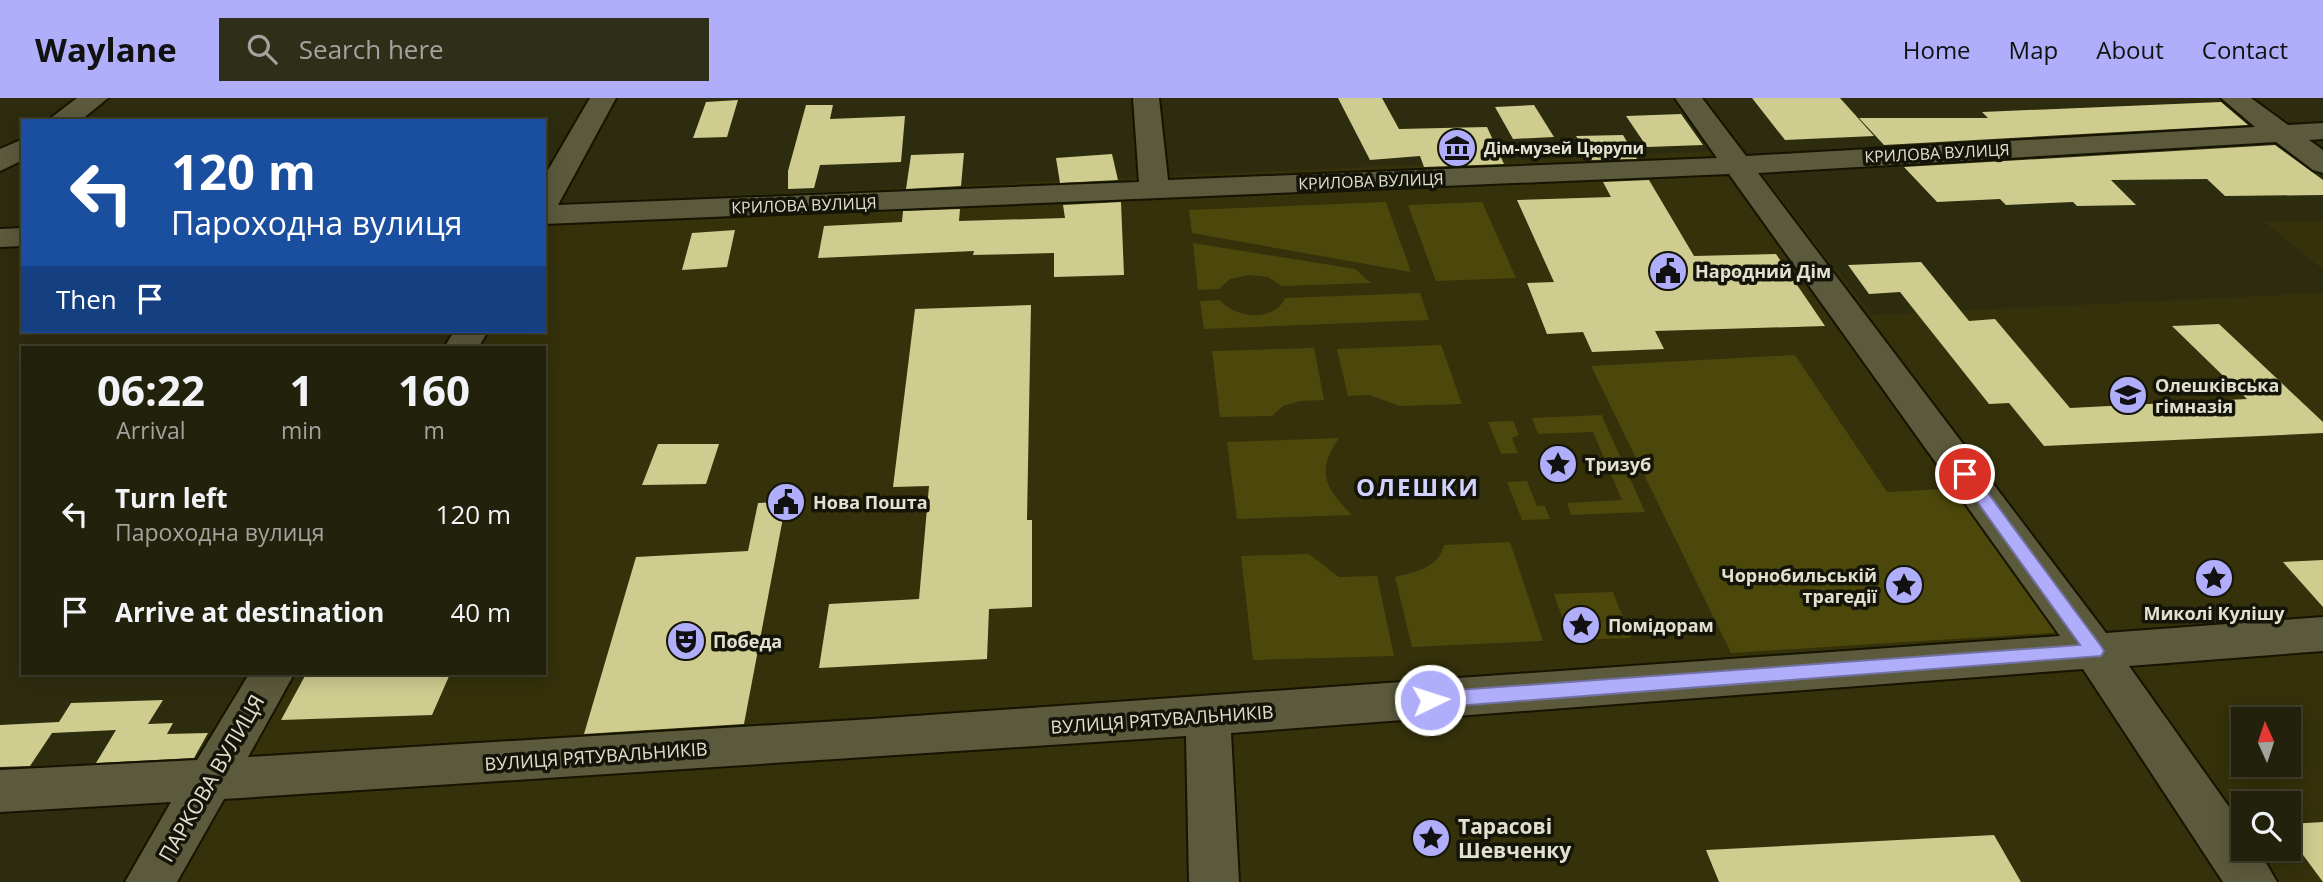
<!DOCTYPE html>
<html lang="en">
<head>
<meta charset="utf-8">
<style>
	body { margin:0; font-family:"Open Sans",sans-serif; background:#2e2e19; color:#f1f3f6; height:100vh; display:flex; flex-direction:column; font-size:26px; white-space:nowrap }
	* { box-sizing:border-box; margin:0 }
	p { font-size:23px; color:#a2a39d }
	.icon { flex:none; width:38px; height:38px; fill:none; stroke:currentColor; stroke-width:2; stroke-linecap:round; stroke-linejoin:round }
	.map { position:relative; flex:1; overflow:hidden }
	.panel { position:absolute; left:21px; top:248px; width:525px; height:329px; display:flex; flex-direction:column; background:#22210b; border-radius:0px; box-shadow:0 4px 18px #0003,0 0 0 2px #3f3e2c }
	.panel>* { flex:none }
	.guide { position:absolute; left:21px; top:21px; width:525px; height:214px; border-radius:0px; box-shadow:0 4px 18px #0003,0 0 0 2px #3f3e2c; background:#1a4fa0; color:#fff; overflow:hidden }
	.needle { width:46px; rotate:357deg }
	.controls { position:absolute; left:2231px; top:609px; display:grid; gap:14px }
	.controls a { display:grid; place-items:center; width:70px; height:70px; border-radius:0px; background:#22210b; box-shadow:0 4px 18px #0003,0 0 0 2px #3f3e2c; font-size:35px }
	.pin { position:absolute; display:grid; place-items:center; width:60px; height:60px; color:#fff; margin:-30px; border:4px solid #fff; border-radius:50%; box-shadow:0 2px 7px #0007 }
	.me { position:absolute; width:77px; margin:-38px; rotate:86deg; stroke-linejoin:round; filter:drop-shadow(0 0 5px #0008) }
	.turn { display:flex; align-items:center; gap:24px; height:147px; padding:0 35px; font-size:32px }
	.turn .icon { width:91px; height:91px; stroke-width:2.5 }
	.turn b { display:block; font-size:49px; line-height:60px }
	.then { display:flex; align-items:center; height:66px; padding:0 35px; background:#0003; gap:14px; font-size:26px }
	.eta { display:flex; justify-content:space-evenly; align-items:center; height:119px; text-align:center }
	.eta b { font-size:42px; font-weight:700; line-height:49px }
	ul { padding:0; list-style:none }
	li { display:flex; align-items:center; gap:21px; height:98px; padding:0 35px }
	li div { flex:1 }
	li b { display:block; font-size:26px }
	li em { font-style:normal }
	header { display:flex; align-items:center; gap:42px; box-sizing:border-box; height:98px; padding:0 35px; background:#b0aefa; color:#111 }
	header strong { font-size:33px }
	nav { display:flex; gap:38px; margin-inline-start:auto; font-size:24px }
	.search { width:490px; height:63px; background:#2e2e19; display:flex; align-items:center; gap:18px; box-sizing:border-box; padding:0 24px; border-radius:0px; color:#a2a39d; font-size:26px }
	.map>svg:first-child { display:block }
	.built { fill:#34310b; fill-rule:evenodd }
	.green { fill:#4c480c }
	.building { fill:#cfcc90 }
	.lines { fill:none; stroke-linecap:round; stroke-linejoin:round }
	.minor-casing { stroke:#161400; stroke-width:4 }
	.minor { fill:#5c5a3c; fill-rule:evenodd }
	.route { fill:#b0aefa; stroke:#7271a2; stroke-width:2 }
	.labels { text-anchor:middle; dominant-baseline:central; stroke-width:7; stroke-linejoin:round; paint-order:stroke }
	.far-poi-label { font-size:16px; font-weight:bold; fill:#e1e1d0; stroke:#141408; text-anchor:start }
	.far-street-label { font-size:16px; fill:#e1e1d0; stroke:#141408 }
	.poi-label { font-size:18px; font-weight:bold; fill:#e1e1d0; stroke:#141408; text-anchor:start }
	.street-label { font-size:18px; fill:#e1e1d0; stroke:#141408 }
	.near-street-label { font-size:21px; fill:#e1e1d0; stroke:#141408 }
	.near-poi-label { font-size:21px; font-weight:bold; fill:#e1e1d0; stroke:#141408; text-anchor:start }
	.district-label { font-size:24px; font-weight:bold; letter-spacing:2px; fill:#d2d2fe; stroke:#141408 }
</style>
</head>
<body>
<header>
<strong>Waylane</strong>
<div class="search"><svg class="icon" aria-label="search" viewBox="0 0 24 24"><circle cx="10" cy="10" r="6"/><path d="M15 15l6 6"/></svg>Search here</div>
<nav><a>Home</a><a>Map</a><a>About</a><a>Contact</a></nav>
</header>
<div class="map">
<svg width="2323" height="784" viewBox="0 0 2323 784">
	<rect width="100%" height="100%" fill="#2e2c0f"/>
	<path class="built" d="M1744 52 1872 217 2323 195V784H128L253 576H544V250H441L451 233H544V106ZM2244 621H2289V667H2244ZM2244 705H2289V751H2244Z
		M2323 123V172L2265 124Z"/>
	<path class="green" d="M1386 104 1411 174 1192 135 1189 112Z
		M1482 104 1516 180 1436 183 1408 107Z
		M1193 145 1355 171 1371 185 1282 188 1268 179 1248 177 1230 181 1219 191 1198 192Z
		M1420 195 1429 222 1204 231 1200 203 1220 202C1235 221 1275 224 1285 200Z
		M1441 247 1462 306 1400 308 1369 297 1348 298 1337 251Z
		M1314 250 1324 302 1301 303 1283 308 1272 318 1220 319 1212 253Z
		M1795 257 1887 394 1960 390 2066 534 1731 555 1591 268Z
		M1602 317V318L1645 414 1571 417 1567 405 1622 402 1593 334 1538 336 1532 320Z
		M1513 323 1519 337 1512 340 1518 355 1501 356 1488 324Z
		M1339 340C1315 375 1326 390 1352 417L1237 421 1227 344Z
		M1527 383 1537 408H1545L1550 421 1522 422 1507 384Z
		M1510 444 1543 543 1412 549 1395 479C1417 473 1438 471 1444 447Z
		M1309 456 1339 479 1377 478 1394 558 1253 562 1241 458Z
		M1613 494 1631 540 1570 542 1554 496Z"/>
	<path class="building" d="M1338 0H1382L1399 31 1487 29 1504 66 1424 69 1420 58 1370 62Z
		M1752 0H1840L1874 38 1785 42Z
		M738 2 727 39 693 40 706 4Z
		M2221 4 2248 27 1884 47 1859 20H1988L1982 14Z
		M806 7H833L830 21 905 18 901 64 820 67 814 90 788 91V73Z
		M1534 7 1554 39 1513 41 1495 9Z
		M1681 16 1703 47 1647 49 1626 18Z
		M1623 37 1637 61 1591 62 1576 38Z
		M2275 47 2323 82V97L2225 98 2207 81 2111 82 2136 107 2077 108 2073 104 2006 107 2000 101 1937 104 1904 69Z
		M964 55 961 88 906 91 911 57Z
		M1112 56 1118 82 1060 85 1056 60Z
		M1649 82 1694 158 1776 156 1825 228 1655 233 1664 251 1592 254 1583 234 1547 236 1527 185 1554 184 1517 102 1611 99 1603 84Z
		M1121 104 1124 177 1054 179V155L973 157 974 153 818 160 824 128 902 124 903 113 960 111 959 123 1065 120 1063 107Z
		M735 132 727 169 682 172 692 135Z
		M1921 164 1969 223 1995 221 2070 310 2247 301 2172 228 2219 226 2323 324V335L2044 348 2009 305 1989 306 1900 194 1869 196 1848 167Z
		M1031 207 1027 422H1032V509L989 511 987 561 819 570 829 506 919 501 929 388 893 389 915 211Z
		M658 346H719L706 386 642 387Z
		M786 404 744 626 584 636 636 459 748 453 758 405Z
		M2323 462V509L2283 464Z
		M306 576H450L432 617 281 622Z
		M163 602 148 626 173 625 167 636 208 635 194 660 96 665 116 632 52 635 30 668 0 669V627L59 624 71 605Z
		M2323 724V784L2289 738V726Z
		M1994 737 2021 784H1719L1706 752Z"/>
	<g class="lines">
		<defs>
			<path id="minor" d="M77 0H108L80 23H47Z
				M590 0H616L558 107 1139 84 1133 0H1159L1168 82 1717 60 1675 0H1702L1746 58 2255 29 2221 0H2251L2288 27 2323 25V41L2309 42 2323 52V75L2313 72 2276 44 1758 75 2106 535 2323 519V553L2129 568 2244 730V751H2258L2277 784H2223L2083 571 1231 635 1239 784H1189L1186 638 224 701 177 784H125L171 704 0 714V672L197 662 249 576H294L248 659 872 621 2060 538 1729 76 544 126V79Z
				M23 41V62L0 73V51Z
				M23 130V148L0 149V131Z
				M454 233H488L478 250H444Z"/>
		</defs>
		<use href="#minor" class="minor-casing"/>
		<use href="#minor" class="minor"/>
	</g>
	<path class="route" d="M1965 371 1971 372 2101 548 2104 553 2101 558 1430 610 1420 602 1430 594 2080 547 1960 380V372Z"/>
	<defs>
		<symbol id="museum-disc" viewBox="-11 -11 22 22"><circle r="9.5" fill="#b0aefa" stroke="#141408"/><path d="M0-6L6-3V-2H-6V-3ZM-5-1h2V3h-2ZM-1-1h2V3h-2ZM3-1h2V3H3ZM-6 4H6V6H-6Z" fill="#111"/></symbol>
		<symbol id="civic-disc" viewBox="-11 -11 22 22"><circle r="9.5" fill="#b0aefa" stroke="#141408"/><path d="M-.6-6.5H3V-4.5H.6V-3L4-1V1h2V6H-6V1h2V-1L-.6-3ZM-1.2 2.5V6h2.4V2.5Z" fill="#111"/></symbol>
		<symbol id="school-disc" viewBox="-11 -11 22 22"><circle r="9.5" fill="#b0aefa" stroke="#141408"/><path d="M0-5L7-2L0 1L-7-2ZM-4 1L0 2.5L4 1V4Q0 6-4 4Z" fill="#111"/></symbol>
		<symbol id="sight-disc" viewBox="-11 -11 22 22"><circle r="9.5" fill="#b0aefa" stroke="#141408"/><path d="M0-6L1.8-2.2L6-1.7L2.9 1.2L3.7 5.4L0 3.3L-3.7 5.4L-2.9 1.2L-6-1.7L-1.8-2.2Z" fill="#111"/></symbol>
		<symbol id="theatre-disc" viewBox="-11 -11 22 22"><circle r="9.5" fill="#b0aefa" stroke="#141408"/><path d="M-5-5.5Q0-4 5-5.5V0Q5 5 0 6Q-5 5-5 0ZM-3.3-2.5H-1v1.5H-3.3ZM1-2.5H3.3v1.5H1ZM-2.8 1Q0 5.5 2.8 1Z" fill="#111"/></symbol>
	</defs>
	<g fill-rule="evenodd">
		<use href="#museum-disc" x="1435" y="28" width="44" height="44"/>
		<use href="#civic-disc" x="1646" y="151" width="44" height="44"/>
		<use href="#school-disc" x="2106" y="275" width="44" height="44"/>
		<use href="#sight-disc" x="1536" y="344" width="44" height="44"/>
		<use href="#civic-disc" x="764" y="382" width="44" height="44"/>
		<use href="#sight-disc" x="2192" y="458" width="44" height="44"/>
		<use href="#sight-disc" x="1882" y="465" width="44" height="44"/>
		<use href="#sight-disc" x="1559" y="505" width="44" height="44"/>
		<use href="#theatre-disc" x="664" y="521" width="44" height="44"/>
		<use href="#sight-disc" x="1409" y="718" width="44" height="44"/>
	</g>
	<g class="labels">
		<g class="far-poi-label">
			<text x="1484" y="50">Дім-музей Цюрупи</text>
		</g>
		<g class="far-street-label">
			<text transform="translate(1937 55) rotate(-3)">КРИЛОВА ВУЛИЦЯ</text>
			<text transform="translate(1371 83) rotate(-2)">КРИЛОВА ВУЛИЦЯ</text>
			<text transform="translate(804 107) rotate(-2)">КРИЛОВА ВУЛИЦЯ</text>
		</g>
		<g class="poi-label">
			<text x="1695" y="173">Народний Дім</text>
			<text x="2155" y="287">Олешківська<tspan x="2155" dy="21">гімназія</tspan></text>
			<text x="1585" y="366">Тризуб</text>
			<text x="813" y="404">Нова Пошта</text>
			<text x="1877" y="477" text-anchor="end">Чорнобильській<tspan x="1877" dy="21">трагедії</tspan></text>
			<text x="2214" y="515" text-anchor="middle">Миколі Кулішу</text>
			<text x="1608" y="527">Помідорам</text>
			<text x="713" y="543">Победа</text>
		</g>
		<g class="street-label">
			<text transform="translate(1162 621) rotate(-4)">ВУЛИЦЯ РЯТУВАЛЬНИКІВ</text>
			<text transform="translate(596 658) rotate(-4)">ВУЛИЦЯ РЯТУВАЛЬНИКІВ</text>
		</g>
		<g class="near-street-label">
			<text transform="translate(211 680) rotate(-60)">ПАРКОВА ВУЛИЦЯ</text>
		</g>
		<g class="near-poi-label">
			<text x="1458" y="728">Тарасові<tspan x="1458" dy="24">Шевченку</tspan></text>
		</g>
		<g class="district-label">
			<text x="1418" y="388">ОЛЕШКИ</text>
		</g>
	</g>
</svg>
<div class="controls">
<a><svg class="needle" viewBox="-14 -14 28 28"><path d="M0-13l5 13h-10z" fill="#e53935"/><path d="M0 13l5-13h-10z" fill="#a2a39d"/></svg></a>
<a><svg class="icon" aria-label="search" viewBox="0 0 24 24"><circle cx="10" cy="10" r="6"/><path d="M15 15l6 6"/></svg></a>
</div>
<div class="pin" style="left:1965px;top:376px;background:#d93025"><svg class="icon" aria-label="arrive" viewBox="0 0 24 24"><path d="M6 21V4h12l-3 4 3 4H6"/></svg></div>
<svg class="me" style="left:1430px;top:602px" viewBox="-20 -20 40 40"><circle r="17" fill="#b0aefa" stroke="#fff" stroke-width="3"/><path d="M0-11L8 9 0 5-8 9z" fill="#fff"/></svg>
<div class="guide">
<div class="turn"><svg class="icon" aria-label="left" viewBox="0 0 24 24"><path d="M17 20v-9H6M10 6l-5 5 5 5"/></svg><div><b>120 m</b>Пароходна вулиця</div></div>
<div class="then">Then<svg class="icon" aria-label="arrive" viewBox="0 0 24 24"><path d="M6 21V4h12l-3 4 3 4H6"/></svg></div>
</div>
<section class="panel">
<div class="eta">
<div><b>06:22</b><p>Arrival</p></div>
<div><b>1</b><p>min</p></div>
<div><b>160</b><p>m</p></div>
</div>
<ul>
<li><svg class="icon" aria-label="left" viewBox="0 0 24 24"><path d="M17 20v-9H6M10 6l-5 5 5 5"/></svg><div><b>Turn left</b><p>Пароходна вулиця</p></div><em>120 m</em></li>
<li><svg class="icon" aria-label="arrive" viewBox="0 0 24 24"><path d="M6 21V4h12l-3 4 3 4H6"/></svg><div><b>Arrive at destination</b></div><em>40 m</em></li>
</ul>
</section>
</div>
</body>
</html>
